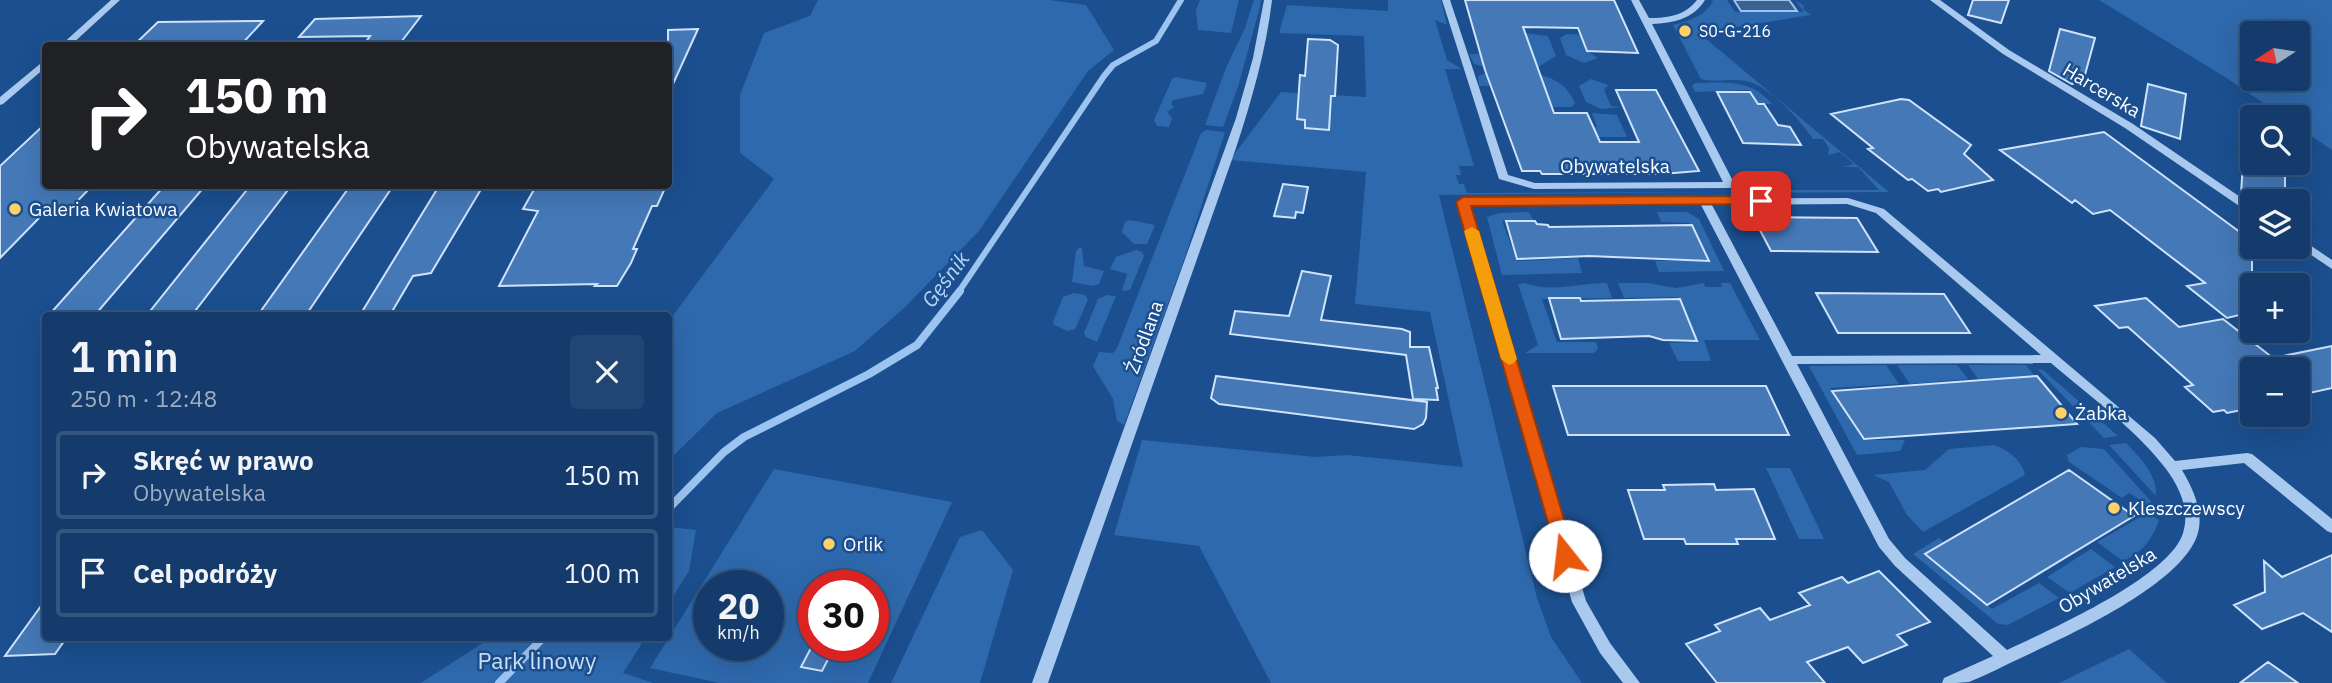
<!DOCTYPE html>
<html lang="pl">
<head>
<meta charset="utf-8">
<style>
	body { margin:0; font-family:"IBM Plex Sans",sans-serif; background:#214673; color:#f1f3f6; height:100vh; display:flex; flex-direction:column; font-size:26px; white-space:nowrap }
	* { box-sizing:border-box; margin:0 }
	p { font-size:23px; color:#9dadc1 }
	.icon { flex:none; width:38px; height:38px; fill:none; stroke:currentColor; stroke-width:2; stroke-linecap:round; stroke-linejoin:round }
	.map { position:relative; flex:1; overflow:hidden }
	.details { position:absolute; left:42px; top:312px; width:630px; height:329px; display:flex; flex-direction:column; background:#143b6b; border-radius:7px; box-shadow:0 7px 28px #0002,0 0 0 2px #33557e }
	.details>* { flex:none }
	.guide { position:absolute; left:42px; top:42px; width:630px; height:147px; border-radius:7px; box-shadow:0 7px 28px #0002,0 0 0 2px #33557e; background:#202124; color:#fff; overflow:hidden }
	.needle { width:46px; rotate:258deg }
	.fabs { position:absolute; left:2240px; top:21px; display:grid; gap:14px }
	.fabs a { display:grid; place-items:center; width:70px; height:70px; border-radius:7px; background:#143b6b; box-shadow:0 7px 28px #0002,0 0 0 2px #33557e; font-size:35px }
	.speed { position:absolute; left:693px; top:570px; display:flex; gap:14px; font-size:35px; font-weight:700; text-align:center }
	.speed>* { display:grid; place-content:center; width:91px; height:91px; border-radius:50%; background:#143b6b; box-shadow:0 7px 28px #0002,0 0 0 2px #33557e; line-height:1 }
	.speed small { font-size:18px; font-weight:400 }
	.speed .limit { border:10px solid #d22; background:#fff; color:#111 }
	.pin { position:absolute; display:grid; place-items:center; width:60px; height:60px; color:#fff; margin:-30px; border-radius:14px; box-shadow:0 4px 10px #0006 }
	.me { position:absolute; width:77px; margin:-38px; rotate:344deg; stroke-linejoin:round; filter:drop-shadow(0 0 5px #0008) }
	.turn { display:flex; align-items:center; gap:24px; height:147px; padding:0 28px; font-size:32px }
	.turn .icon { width:91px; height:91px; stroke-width:2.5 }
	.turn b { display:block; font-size:49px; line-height:60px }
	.round { display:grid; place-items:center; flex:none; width:74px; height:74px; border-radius:7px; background:#214673 }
	.overview { display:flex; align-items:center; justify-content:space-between; height:119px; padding:0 28px }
	h1 { font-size:42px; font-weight:600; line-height:52px }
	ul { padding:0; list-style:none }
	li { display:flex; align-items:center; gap:21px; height:88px; margin:0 14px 10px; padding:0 14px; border:4px solid #33557e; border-radius:7px }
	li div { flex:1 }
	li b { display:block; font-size:26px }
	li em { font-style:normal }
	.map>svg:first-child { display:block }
	.green { fill:#2e69ad; fill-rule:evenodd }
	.water { fill:#3c6290; stroke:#9cc4f0; stroke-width:2 }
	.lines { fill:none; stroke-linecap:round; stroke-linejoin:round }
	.stream-far1 { stroke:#9cc4f0; stroke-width:6 }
	.stream { stroke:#9cc4f0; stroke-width:8 }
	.building { fill:#4478b7; stroke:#cfe3fa; stroke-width:2 }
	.minor { fill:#a9c9ee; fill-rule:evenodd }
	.route { fill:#ea580c; stroke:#983908; stroke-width:2 }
	.slow { fill:#f59e0b }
	.poi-dot { fill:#ffd166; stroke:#1b4f8f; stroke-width:2.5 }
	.labels { text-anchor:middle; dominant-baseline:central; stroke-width:5; stroke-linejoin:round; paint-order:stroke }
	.far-poi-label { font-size:16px; fill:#fff; stroke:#1b4f8f; text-anchor:start }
	.street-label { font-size:19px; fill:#fff; stroke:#1b4f8f }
	.poi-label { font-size:19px; fill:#fff; stroke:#1b4f8f; text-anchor:start }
	.water-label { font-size:21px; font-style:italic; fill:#b5d3f5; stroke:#1b4f8f }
	.near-park-label { font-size:23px; fill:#cfe3fa; stroke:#1b4f8f }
</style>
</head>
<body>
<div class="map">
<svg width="2332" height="683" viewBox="0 0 2332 683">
	<rect width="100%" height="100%" fill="#1b4f8f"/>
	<path class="green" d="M818 0H1050L1086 5 1114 50 1088 71 979 231 905 307 855 351 717 413 669 460V321L774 179 740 153V95L764 33 810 16Z
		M1200 0H1239L1231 33 1198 30 1196 10Z
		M1254 0H1261L1260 7 1238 87 1223 127 1205 125 1226 68 1245 28Z
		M1388 0H1441L1447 25 1435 20 1447 60 1462 69H1445L1474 166H1459L1461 175H1456L1459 184H1464L1467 193 1720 192 1439 195 1537 598 1551 637 1582 683H1271L1199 546 1114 535 1142 440 1316 457 1347 455 1463 467 1430 312 1355 304 1366 172 1230 160 1281 92 1366 97 1364 36 1279 33 1287 5 1388 11Z
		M1713 0H1727L1735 12H1804L1795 0 1804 6 1803 9 1811 15 1699 33 1889 192 1746 193 1745 190H1879L1858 167H1843L1854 164 1840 152 1828 155 1829 148 1823 139H1813C1800 120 1769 85 1746 81 1731 78 1716 83 1701 79L1673 25C1688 21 1707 16 1713 0Z
		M2099 0H2332V150L2298 127V117H2284L2225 77ZM2298 33V79H2252V33Z
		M1524 33 1548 36 1556 56 1538 67H1485L1474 64 1469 54H1498Z
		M1567 34 1587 35 1581 37 1587 51 1598 58 1584 63 1566 55 1560 38Z
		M1487 73C1520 73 1560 67 1575 103L1572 107H1550L1510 86H1479L1478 76Z
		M1176 77 1207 83 1203 94 1173 100 1171 104 1174 107 1167 112 1172 118 1169 127 1157 126 1154 120 1172 79Z
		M1591 79 1608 85 1604 90 1611 106 1623 107 1601 109 1586 102 1579 86Z
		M1695 83C1727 83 1749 78 1772 104H1758L1749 90 1695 92 1692 86Z
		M1592 113 1617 115 1627 137H1566L1582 127H1597Z
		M1206 130 1225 132 1186 254 1124 425 1117 421 1113 399 1093 366 1099 352 1113 353 1117 348 1201 133Z
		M1529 212 1533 220 1502 221 1517 261 1578 258 1582 273 1502 275 1487 217 1499 213Z
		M1657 212H1687L1699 219 1724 271 1659 272 1655 261H1708L1689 223 1661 222Z
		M1130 220 1155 225 1147 244H1134L1122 232 1125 222Z
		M1079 248H1082L1084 266 1104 271 1099 284 1093 286 1072 282 1076 251Z
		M1136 250 1142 252 1144 256 1130 290 1122 291 1127 274 1110 269 1116 257Z
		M1524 283C1554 293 1577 283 1607 283L1612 298 1542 299 1557 342H1596L1598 349 1594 353H1525L1538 345 1518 284Z
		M1618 283H1648L1676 288 1704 283 1705 287H1722L1721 283H1730L1760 340H1704L1711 361H1678L1669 343 1697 342 1677 297 1624 298Z
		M1074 293 1085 295 1088 300 1075 329 1068 331 1054 325 1053 322 1063 297Z
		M1107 295 1116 296 1097 342 1086 337 1084 333 1098 299Z
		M1886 365 1899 384 1830 388 1863 440H1905L1900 451 1857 455 1809 366Z
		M1897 365H1957L1968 379 1910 384Z
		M1968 365H2026L2035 376 1978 379Z
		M2042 369 2118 436 2104 438 2038 370Z
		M2126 443C2140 458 2157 474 2156 496L2109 445Z
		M1994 445C2008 450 2022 460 2025 475L1923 532 1907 515 1889 482 1873 475 1925 470 1949 449Z
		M2081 447 2104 449 2162 514 2129 493 2122 498 2069 462 2067 455Z
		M1766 468H1790L1824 539H1799Z
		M774 469 952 502 868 683H719L650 668ZM709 586H768V646H709ZM814 586H873V646H814Z
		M2133 503 2159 520C2152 540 2143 552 2123 561L2097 542 2140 517 2127 507Z
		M669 527 696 530 689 571 669 603Z
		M982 530 1013 570 980 683H891L960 537Z
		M1939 538 1944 542 1925 554 1992 609 2039 583 2059 598 2008 625 1998 624 1913 554Z
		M2091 549 2115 567 2070 593 2047 577Z
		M492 637H646L623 673 653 683H421Z
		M2129 649 2167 683H2059Z"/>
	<path class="water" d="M1734 0H1789L1797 11H1741Z"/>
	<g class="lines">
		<path class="stream-far1" d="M958 293 1104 76 1113 65 1156 41 1181 0"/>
		<path class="stream" d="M668 509 724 452 744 437 869 374 917 345 960 291
			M499 683 544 637"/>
	</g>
	<path class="building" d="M1465 0H1614L1638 53 1587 51 1578 28 1523 27 1554 113H1587L1600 142H1639L1616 90H1656L1699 171 1662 174H1542L1540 171H1522L1485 70Z
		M1973 0H2009L2001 23 1968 15Z
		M421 16 398 46H363L370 36 299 37 315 19Z
		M263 21 240 46H133L158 22Z
		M698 29 668 95V30Z
		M2060 29 2095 38 2083 82 2072 84 2049 71Z
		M1308 39 1330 40 1338 45 1335 96H1331L1329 130 1305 128V120L1297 119 1300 75 1305 76Z
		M2148 84 2186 94 2180 139 2141 126Z
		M1717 92H1750L1758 104H1764L1778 125 1790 127 1801 145 1743 143Z
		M1901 99 1909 100 1971 145 1964 154 1993 180 1941 192 1938 189 1928 191 1912 179 1908 180 1868 149 1873 148 1831 114Z
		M46 123V186H92L64 215H42L0 258V166Z
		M2104 132 2252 241V312L2227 318 2187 286 2205 283 2110 210 2093 214 2075 200 2072 203 2000 150Z
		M2243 163H2285V201H2267L2241 194Z
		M1283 184 1308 187 1303 213 1296 212 1295 218 1274 216Z
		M164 186H205L95 315H49Z
		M250 186H291L192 315H147Z
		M350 186H393L306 315H258Z
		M439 186H483L431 273 413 276 390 315H360Z
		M536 186H666L657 206H652L633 249H637L631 263 617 286H595L597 284 499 286 538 211 523 209Z
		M1753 217 1857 218 1878 252 1771 251Z
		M1506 221H1535L1537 224 1548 225 1549 227 1692 225 1709 261 1589 256 1517 259Z
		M1302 271 1331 276 1321 320 1402 329 1410 332V347H1429L1438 388H1436L1438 400 1413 399 1406 355 1230 334 1235 311 1289 316Z
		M1816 293 1944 294 1970 333H1838Z
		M1549 298H1580L1581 301 1680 299 1697 341 1663 340 1649 336 1561 339Z
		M2146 298 2179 327 2223 319 2273 358 2332 346V388L2305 394 2298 388V369H2252V408L2227 413 2224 410 2213 412 2185 387 2193 385 2128 327 2119 328 2095 306Z
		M1216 376 1427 402 1426 418 1423 424 1414 429 1219 404 1211 398Z
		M2037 376 2077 424 1864 439 1832 391Z
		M1553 386H1766L1789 435H1568Z
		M2069 470 2134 516 1987 605 1925 554Z
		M1714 484 1716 490 1754 489 1775 539H1736L1738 544H1686L1684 539H1644L1628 490H1665L1663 485Z
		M2332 555V632L2303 613 2262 629 2234 605 2265 592 2264 561 2282 577Z
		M1879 571 1930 622 1897 635 1907 645 1863 663 1848 647 1807 662 1825 683H1717L1686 644 1720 631 1715 625 1760 608 1770 620 1810 605 1799 593 1842 577 1848 583Z
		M46 599V637H67L55 654 5 656Z
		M812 646H835L822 671 801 667Z
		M2268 662 2298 683H2240Z"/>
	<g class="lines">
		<path class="minor" d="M111 0H120L70 46H60Z
			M1264 0H1272C1266 51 1252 99 1236 148L1048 683H1032L1236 118 1253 58Z
			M1442 0H1450L1508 175 1535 183 1723 182 1631 0H1639L1649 18C1667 18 1685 16 1697 0H1705C1693 19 1674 23 1652 24L1735 185 1730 188 1534 189 1499 179Z
			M1930 0H1940L2009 50 2133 124 2252 205V213L2248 212 2125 128 2003 54Z
			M46 59V67L3 104 0 105V97Z
			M1848 198 1884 209 2155 438 2175 461 2247 453 2252 454 2332 519V533L2327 531 2244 463 2182 470C2193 489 2205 513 2197 536 2179 586 2069 635 2023 657 2005 665 1987 675 1969 682 1961 683 1951 683 1942 683L1944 678 1993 656 1895 566 1879 547 1701 205H1469L1586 601 1610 643 1640 683H1623L1600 653 1572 602 1458 202 1463 199ZM1847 204 1876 213 2041 355 1792 356 1712 205ZM2051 363C2086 393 2134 428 2162 464 2177 482 2191 508 2183 533 2170 577 2049 630 2007 650L1905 558 1889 539 1797 364Z
			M2298 237 2332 260V269L2298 246Z"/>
	</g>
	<path class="route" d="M1761 196 1766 198V204L1471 206 1575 556 1572 561 1565 563 1559 561 1456 202 1463 197Z"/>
	<path class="slow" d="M1472 227 1479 231 1517 359 1514 363 1509 365 1501 359 1464 231Z"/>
	<g class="poi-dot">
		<circle cx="1685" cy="31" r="7"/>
		<circle cx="15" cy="209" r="7"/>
		<circle cx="2061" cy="413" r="7"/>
		<circle cx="2114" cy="508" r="7"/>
		<circle cx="829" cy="544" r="7"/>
	</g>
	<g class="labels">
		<g class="far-poi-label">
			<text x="1699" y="31">S0-G-216</text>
		</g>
		<g class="street-label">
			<text transform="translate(2102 90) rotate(31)">Harcerska</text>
			<text x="1615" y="166">Obywatelska</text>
			<text transform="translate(1144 337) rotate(-70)">Źródlana</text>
			<text transform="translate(2107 580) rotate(-31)">Obywatelska</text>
		</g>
		<g class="poi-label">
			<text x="29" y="209">Galeria Kwiatowa</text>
			<text x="2075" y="413">Żabka</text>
			<text x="2128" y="508">Kleszczewscy</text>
			<text x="843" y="544">Orlik</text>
		</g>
		<g class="water-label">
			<text transform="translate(945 279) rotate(-53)">Gęśnik</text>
		</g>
		<g class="near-park-label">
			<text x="537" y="660">Park linowy</text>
		</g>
	</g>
</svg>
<div class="fabs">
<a><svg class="needle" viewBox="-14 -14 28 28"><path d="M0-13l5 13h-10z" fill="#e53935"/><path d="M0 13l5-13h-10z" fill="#9dadc1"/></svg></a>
<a><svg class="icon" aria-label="search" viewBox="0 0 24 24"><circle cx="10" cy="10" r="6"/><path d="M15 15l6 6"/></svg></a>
<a><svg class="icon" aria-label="layers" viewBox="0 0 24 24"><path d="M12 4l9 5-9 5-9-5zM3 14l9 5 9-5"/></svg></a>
<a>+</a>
<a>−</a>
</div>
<div class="speed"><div>20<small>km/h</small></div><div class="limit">30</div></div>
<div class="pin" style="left:1761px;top:201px;background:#d93025"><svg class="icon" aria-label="arrive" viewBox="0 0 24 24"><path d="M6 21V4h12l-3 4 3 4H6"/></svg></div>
<svg class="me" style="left:1565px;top:556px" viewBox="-20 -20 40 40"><circle r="19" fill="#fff"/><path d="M0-13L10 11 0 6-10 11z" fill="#ea580c"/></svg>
<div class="guide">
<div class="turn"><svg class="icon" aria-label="right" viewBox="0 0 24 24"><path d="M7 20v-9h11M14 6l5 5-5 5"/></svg><div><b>150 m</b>Obywatelska</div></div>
</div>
<section class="details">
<div class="overview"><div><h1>1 min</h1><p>250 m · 12:48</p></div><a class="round"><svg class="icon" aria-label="close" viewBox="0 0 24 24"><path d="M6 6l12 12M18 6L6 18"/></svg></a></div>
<ul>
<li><svg class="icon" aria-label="right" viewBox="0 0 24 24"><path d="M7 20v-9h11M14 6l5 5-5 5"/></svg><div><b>Skręć w prawo</b><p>Obywatelska</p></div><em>150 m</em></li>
<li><svg class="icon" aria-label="arrive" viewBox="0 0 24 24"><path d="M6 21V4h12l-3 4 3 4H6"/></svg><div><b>Cel podróży</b></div><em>100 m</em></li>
</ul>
</section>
</div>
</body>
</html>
